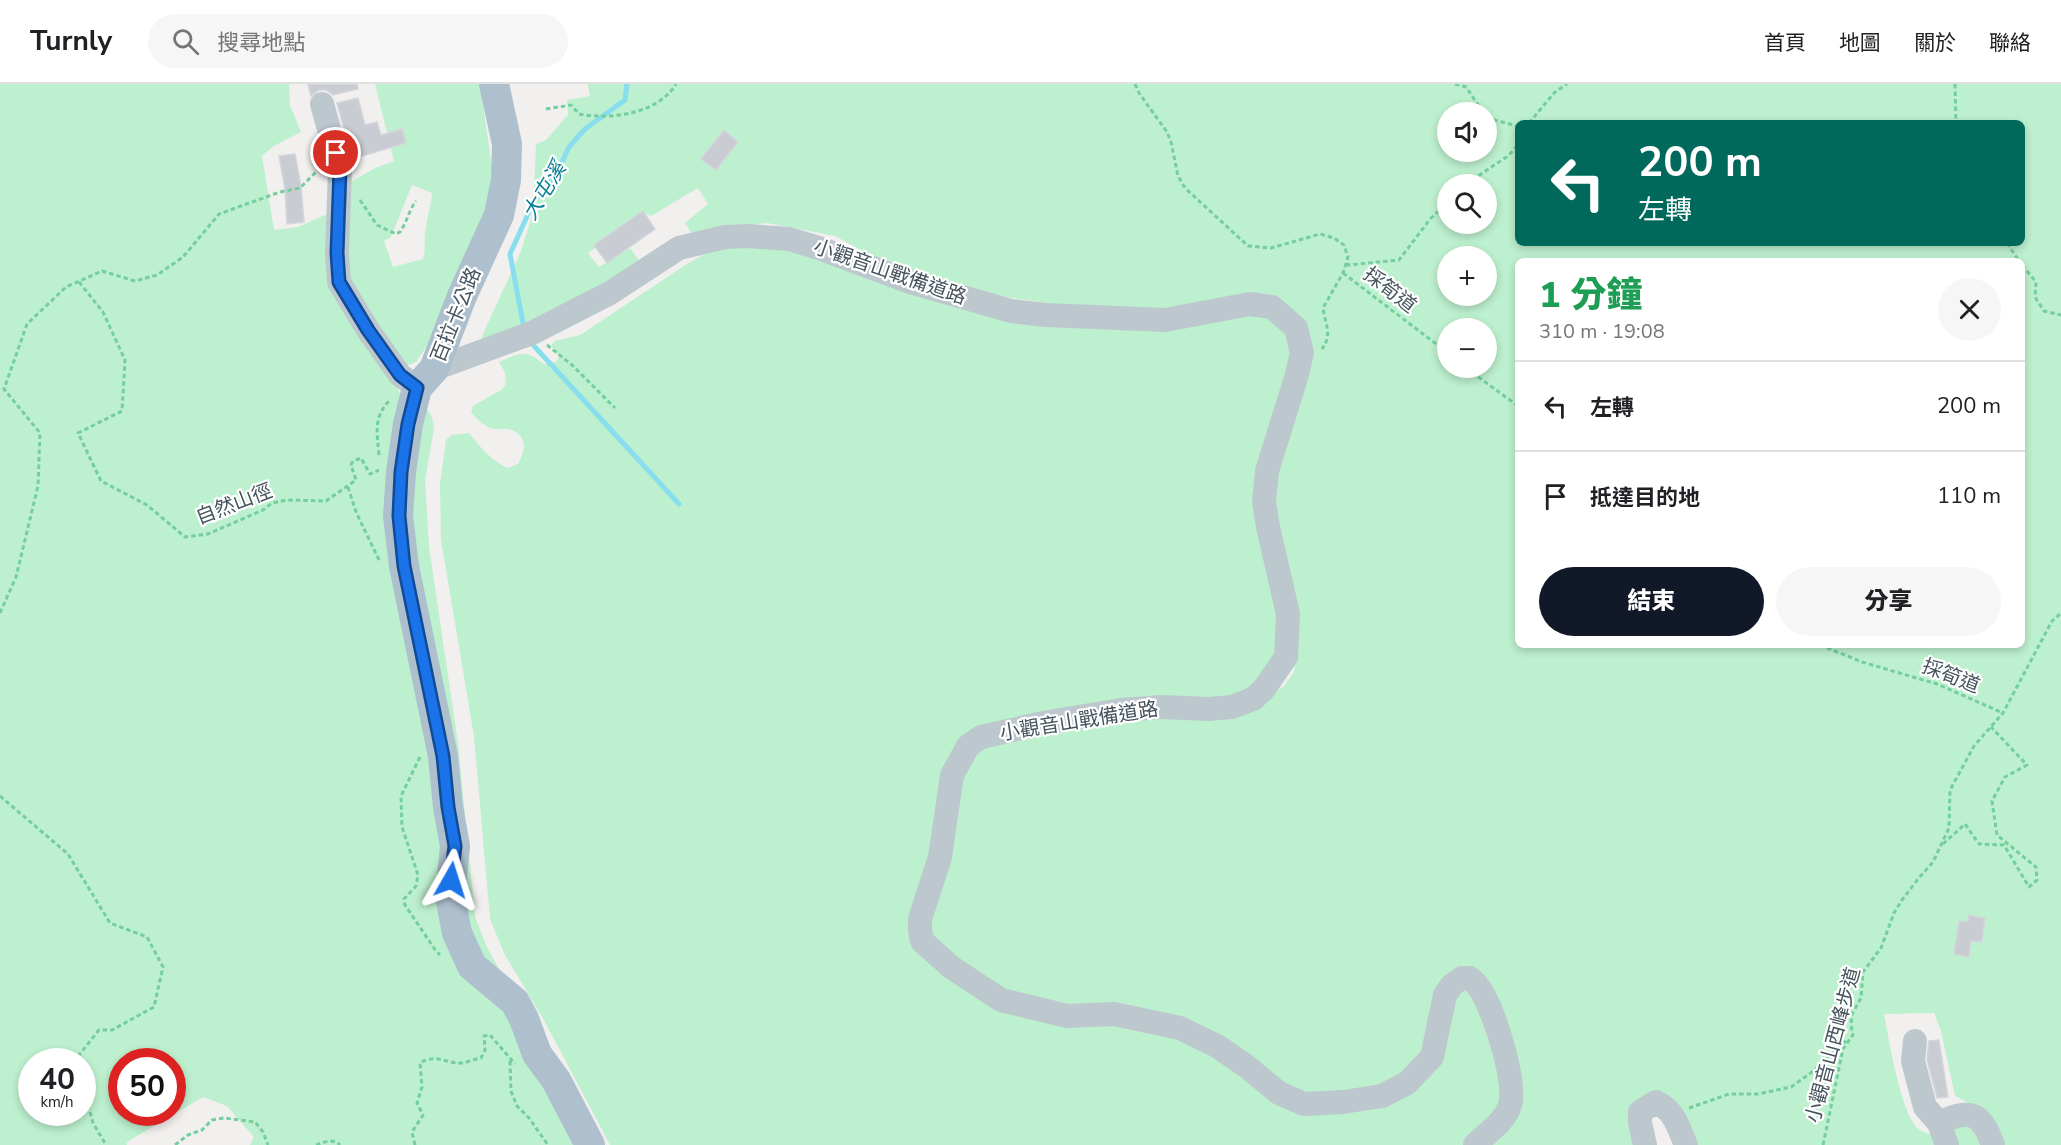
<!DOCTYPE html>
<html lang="zh-TW">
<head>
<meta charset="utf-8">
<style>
	body { margin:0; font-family:"Nunito Sans","Noto Sans TC",sans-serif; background:#f6f6f6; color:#202124; height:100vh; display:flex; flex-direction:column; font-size:22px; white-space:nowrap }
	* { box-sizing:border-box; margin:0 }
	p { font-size:20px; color:#757577 }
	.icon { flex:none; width:33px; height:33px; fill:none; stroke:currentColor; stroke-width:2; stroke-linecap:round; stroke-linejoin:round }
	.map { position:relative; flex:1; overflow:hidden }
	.drawer { position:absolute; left:1515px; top:174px; width:510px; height:390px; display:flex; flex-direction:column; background:#fff; border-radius:9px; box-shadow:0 3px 9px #0003 }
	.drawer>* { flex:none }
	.banner { position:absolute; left:1515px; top:36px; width:510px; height:126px; border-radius:9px; box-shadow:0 3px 9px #0003; background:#00695c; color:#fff; overflow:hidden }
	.controls { position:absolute; left:1437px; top:18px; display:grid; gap:12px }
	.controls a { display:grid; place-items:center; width:60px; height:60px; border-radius:50%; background:#fff; box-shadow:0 3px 9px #0003; font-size:30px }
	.speed { position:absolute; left:18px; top:964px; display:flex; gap:12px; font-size:30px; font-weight:700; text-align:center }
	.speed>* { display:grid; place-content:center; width:78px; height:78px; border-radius:50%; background:#fff; box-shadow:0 3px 9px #0003; line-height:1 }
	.speed small { font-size:15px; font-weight:400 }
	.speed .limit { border:9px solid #d22; background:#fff; color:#111 }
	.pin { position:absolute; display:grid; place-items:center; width:51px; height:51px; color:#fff; margin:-26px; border:3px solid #fff; border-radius:50%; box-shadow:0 2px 6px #0007 }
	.me { position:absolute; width:66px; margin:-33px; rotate:6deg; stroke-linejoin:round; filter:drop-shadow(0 0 4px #0008) }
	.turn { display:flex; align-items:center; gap:21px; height:126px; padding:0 24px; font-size:27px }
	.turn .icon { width:78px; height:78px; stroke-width:2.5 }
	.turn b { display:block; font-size:42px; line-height:51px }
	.round { display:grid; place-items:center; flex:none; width:63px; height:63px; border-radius:32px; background:#f6f6f6 }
	.overview { display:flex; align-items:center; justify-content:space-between; height:102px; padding:0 24px }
	h1 { font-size:36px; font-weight:800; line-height:45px; color:#1e9e55 }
	.action { display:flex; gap:12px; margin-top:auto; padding:12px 24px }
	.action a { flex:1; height:69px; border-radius:36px; background:#111827; color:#fff; font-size:24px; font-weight:800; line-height:69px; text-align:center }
	.action a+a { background:#f6f6f6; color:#202124 }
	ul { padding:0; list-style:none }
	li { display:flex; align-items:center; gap:18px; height:90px; padding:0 24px; border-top:2px solid #e0e0e0 }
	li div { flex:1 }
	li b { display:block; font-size:22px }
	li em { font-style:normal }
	header { display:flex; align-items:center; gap:36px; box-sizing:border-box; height:84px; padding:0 30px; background:#fff; border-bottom:2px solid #e0e0e0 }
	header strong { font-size:28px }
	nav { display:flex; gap:33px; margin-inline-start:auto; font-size:21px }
	.search { width:420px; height:54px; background:#f6f6f6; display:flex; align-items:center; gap:15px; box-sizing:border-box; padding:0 21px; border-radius:33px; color:#757577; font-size:22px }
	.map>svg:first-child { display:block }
	.green { fill:#bdf0ce; fill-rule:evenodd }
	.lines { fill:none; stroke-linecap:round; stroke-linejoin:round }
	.stream { stroke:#89deed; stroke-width:5 }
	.building { fill:#c9ccd2; stroke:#d3d6db; stroke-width:1.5 }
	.path { stroke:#74ce9d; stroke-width:3; stroke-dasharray:4.5 3; stroke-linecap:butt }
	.minor { stroke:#bdc7ce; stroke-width:24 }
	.major { stroke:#aec0ce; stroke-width:30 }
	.route-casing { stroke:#114b97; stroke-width:15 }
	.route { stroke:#1a73e8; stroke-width:10 }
	.labels { text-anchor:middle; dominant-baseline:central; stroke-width:4.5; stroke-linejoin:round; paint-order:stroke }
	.street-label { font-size:20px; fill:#47545d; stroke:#fff }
	.water-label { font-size:21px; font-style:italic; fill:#0b8096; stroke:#fff }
</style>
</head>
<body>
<header>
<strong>Turnly</strong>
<div class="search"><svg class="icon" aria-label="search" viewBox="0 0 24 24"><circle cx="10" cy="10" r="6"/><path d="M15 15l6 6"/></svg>搜尋地點</div>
<nav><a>首頁</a><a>地圖</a><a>關於</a><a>聯絡</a></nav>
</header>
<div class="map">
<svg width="2061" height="1061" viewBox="0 0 2061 1061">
	<rect width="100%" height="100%" fill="#f2efef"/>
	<path class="green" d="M0 0H289L290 21 301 48 274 62 262 72 274 146 298 143 334 127 340 104 375 84 394 77 375 0H480L493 91 481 147 432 254 416 278 401 284 395 300 402 313 425 321 432 333 434 345 425 396 429 463 458 659 475 833 487 863 595 1061H250L254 1053 227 1022 203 1013 127 1058V1061H0ZM412 101 432 109C431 123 426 136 425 150 424 158 426 167 423 175L393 183 384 157 391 153ZM32 978H82V1029H32ZM122 978H172V1029H122Z
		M588 0H2061V1061H1997C1988 1037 1978 1022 1955 1012L1941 947 1934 929 1884 930C1889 956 1900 1025 1917 1044 1920 1047 1925 1048 1929 1050L1953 1041 1965 1040 1972 1045 1982 1061H1693L1646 1011 1635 1017 1631 1022 1635 1061H1483L1514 1030 1470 887 1421 974 1387 1002 1298 1012 1216 954 1067 926 1005 911 927 851 963 679 988 656 1259 619 1284 602 1294 588 1298 528 1271 428 1298 233 1163 229 1068 222 991 211 911 193 835 152 767 139 722 144 701 154 691 148 685 139 708 120 698 104 651 132 646 130 588 169 599 183 630 164 643 182 609 203 483 258 482 252 521 167 533 129 536 60 546 56 568 31 567 16 590 12ZM1448 28H1486V68H1448ZM1518 39H2022V159H1518ZM1448 100H1486V140H1448ZM1448 172H1486V212H1448ZM1518 177H2022V561H1518ZM1448 244H1486V284H1448Z
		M756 152 904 205 1198 236 1265 230 1287 252 1292 274 1262 370 1278 499 1282 577 1242 614 985 644 928 774 914 844 987 919 1171 950 1209 967 1279 1019 1405 1007 1449 913 1465 905 1473 912 1502 996 1498 1025 1468 1061H610L545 938 505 871 490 835 474 652 441 456 440 400 446 356 452 351 469 349C480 363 491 376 507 384L518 380C526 366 528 351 509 345 504 344 499 346 494 345 485 343 477 336 471 328L473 322 501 306 506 300 505 289 499 278C520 269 525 265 544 280L556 278 559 273 551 261 555 257 580 251 687 180 726 158Z"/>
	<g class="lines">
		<path class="stream" d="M523 239 510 170 534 117 555 93 569 63 585 45 625 16 627 0
			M534 262 679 420"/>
	</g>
	<path class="building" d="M308 0H357L358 5 333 11 326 6H319L311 12Z
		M358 14 365 41 377 38 381 51 402 45 406 59 352 75 337 19Z
		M724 46 738 58 716 86 701 75Z
		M295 70 301 102 304 138 287 140 285 105 279 72Z
		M643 127 655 145 607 179 594 161Z
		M1969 831 1985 834 1982 858 1971 857 1969 873 1954 870 1959 837 1968 838Z
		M1939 956 1948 1013 1937 1014 1927 976 1929 957Z"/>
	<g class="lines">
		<path class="path" d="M1135 0 1139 9 1167 48 1171 58 1178 92 1185 104 1248 162 1271 164 1320 150 1334 154 1344 161 1348 173 1343 189 1323 224C1325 240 1333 250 1322 265
			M1455 0 1466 3 1483 28
			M1955 0 1956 39
			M546 25 571 21 579 30C611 36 658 30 676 0
			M1486 34 1518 42
			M1529 39 1555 8 1567 0
			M1466 100 1508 72 1518 61
			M360 116 377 141 396 150 400 148C407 138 409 126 416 117
			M2007 159 2019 177
			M1346 180 1349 181 1399 176 1431 134 1448 119
			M2022 181 2036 198 2035 213 2044 227 2061 231
			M1343 189 1448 269
			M79 198 103 228 125 276 122 327 78 349 101 397 147 421 185 453 208 450 263 426 272 419 287 416 326 417 356 396 351 381 353 377 361 374 370 390 379 386
			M547 261 572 281 615 324
			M1466 284 1518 322
			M379 371C377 348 373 333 390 316
			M348 403 356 428 380 478
			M0 529 16 493 38 402 40 349 4 305 27 240 66 203 102 187 135 197 157 191 183 173 219 130 280 108 300 104 320 84
			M1820 561 1862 578 1937 600 2003 629
			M420 673 401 712 402 743 418 791 416 802 404 815 405 821 436 867 440 871
			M0 712 68 770 110 839 147 853 163 883 154 923 112 946H99L76 975 77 978
			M1943 760 1965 740 1979 760 2004 761 2029 803 2037 796 2036 783 1997 751 1992 717 2005 693 2027 681 1991 643
			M510 977 511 1007 517 1022 529 1034 548 1061
			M82 999 93 1039 106 1061
			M1689 1024 1729 1010H1758L1791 1003 1812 988 1848 955
			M175 1061 188 1051 202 1046 212 1036 224 1034 255 1038 263 1048 268 1061
			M316 1061C324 1058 333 1054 340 1061
			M415 1061 412 1048 423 1031 417 1019 422 1003 420 979C437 969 446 980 462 979 468 978 475 975 481 974L485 966 484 952 490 951 515 980
			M1823 1061 1843 965 1853 951 1851 941 1852 930 1861 914 1863 888 1881 864 1894 829 1902 816 1918 795 1933 778 1949 744 1950 706 1974 662 2003 629 2052 537 2061 529"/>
		<path class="minor" d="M322 20 340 85 337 169 339 198 368 246 400 291 417 304
			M434 285 532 249 610 209 679 164 725 153 749 152 789 155 819 164 910 198 1011 227 1046 231 1165 236 1250 220 1272 223 1296 244 1302 269 1296 294 1267 387 1264 418 1268 443 1288 530 1286 573 1264 605 1253 615 1232 623 1208 625 1162 623 1121 626 1048 638 981 653 968 662 952 691 940 773 920 835V847L922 857 951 883 1001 916 1067 932 1114 930 1180 944 1217 962 1246 982 1279 1009 1304 1020 1343 1018 1382 1012 1407 999 1432 973 1445 911 1452 901 1462 894H1470C1475 898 1479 903 1482 908 1494 929 1519 1002 1509 1024 1502 1040 1487 1049 1475 1061
			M1915 957 1913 977 1925 1023 1939 1039
			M1645 1061 1640 1039V1028L1656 1018C1675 1027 1678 1043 1686 1061
			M1947 1061 1939 1039C1970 1024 1981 1028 1993 1061"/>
		<path class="major" d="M494 0 507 60 506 96 499 131 462 212 434 285 417 304 408 340 401 388 398 432 404 482 443 672 448 723 455 762 450 813 457 849 472 882 515 918 524 935 537 970 556 996 590 1061"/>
	</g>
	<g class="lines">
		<defs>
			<path id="route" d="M336 69 340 85 337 169 339 198 368 246 400 291 417 304 408 340 401 388 399 432 404 482 443 672 448 723 455 762 451 796"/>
		</defs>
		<use href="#route" class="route-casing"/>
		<use href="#route" class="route"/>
	</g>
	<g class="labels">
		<g class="street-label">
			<text transform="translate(890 188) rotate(19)">小觀音山戰備道路</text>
			<text transform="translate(1390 206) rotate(38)">採筍道</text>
			<text transform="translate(456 231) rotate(-68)">百拉卡公路</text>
			<text transform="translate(234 420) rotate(-21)">自然山徑</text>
			<text transform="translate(1951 592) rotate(21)">採筍道</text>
			<text transform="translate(1079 637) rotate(-9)">小觀音山戰備道路</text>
			<text transform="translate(1833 961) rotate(-75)">小觀音山西峰步道</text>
		</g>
		<g class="water-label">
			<text transform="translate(544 107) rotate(-59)">大屯溪</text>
		</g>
	</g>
</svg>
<div class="controls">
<a><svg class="icon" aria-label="sound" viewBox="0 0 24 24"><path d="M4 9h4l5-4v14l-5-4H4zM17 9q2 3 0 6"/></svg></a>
<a><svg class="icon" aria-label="search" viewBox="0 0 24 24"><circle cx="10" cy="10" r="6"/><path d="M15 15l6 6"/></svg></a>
<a>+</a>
<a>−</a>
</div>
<div class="speed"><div>40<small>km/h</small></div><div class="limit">50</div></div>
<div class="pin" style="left:336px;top:69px;background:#d93025"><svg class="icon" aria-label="arrive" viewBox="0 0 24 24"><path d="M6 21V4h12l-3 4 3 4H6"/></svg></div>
<svg class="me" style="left:451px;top:796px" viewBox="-20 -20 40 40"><path d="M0-17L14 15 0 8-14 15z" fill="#1a73e8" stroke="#fff" stroke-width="4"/></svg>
<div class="banner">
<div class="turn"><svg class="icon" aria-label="left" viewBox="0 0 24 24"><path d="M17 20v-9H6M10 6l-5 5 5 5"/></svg><div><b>200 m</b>左轉</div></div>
</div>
<section class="drawer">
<div class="overview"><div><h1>1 分鐘</h1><p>310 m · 19:08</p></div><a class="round"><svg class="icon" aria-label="close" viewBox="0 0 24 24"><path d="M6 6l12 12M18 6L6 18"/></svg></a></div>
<ul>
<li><svg class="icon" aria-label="left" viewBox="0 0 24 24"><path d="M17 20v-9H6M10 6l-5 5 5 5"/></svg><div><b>左轉</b></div><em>200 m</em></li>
<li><svg class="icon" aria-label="arrive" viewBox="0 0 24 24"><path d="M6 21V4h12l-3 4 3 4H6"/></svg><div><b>抵達目的地</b></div><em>110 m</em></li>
</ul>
<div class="action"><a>結束</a><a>分享</a></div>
</section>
</div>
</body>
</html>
